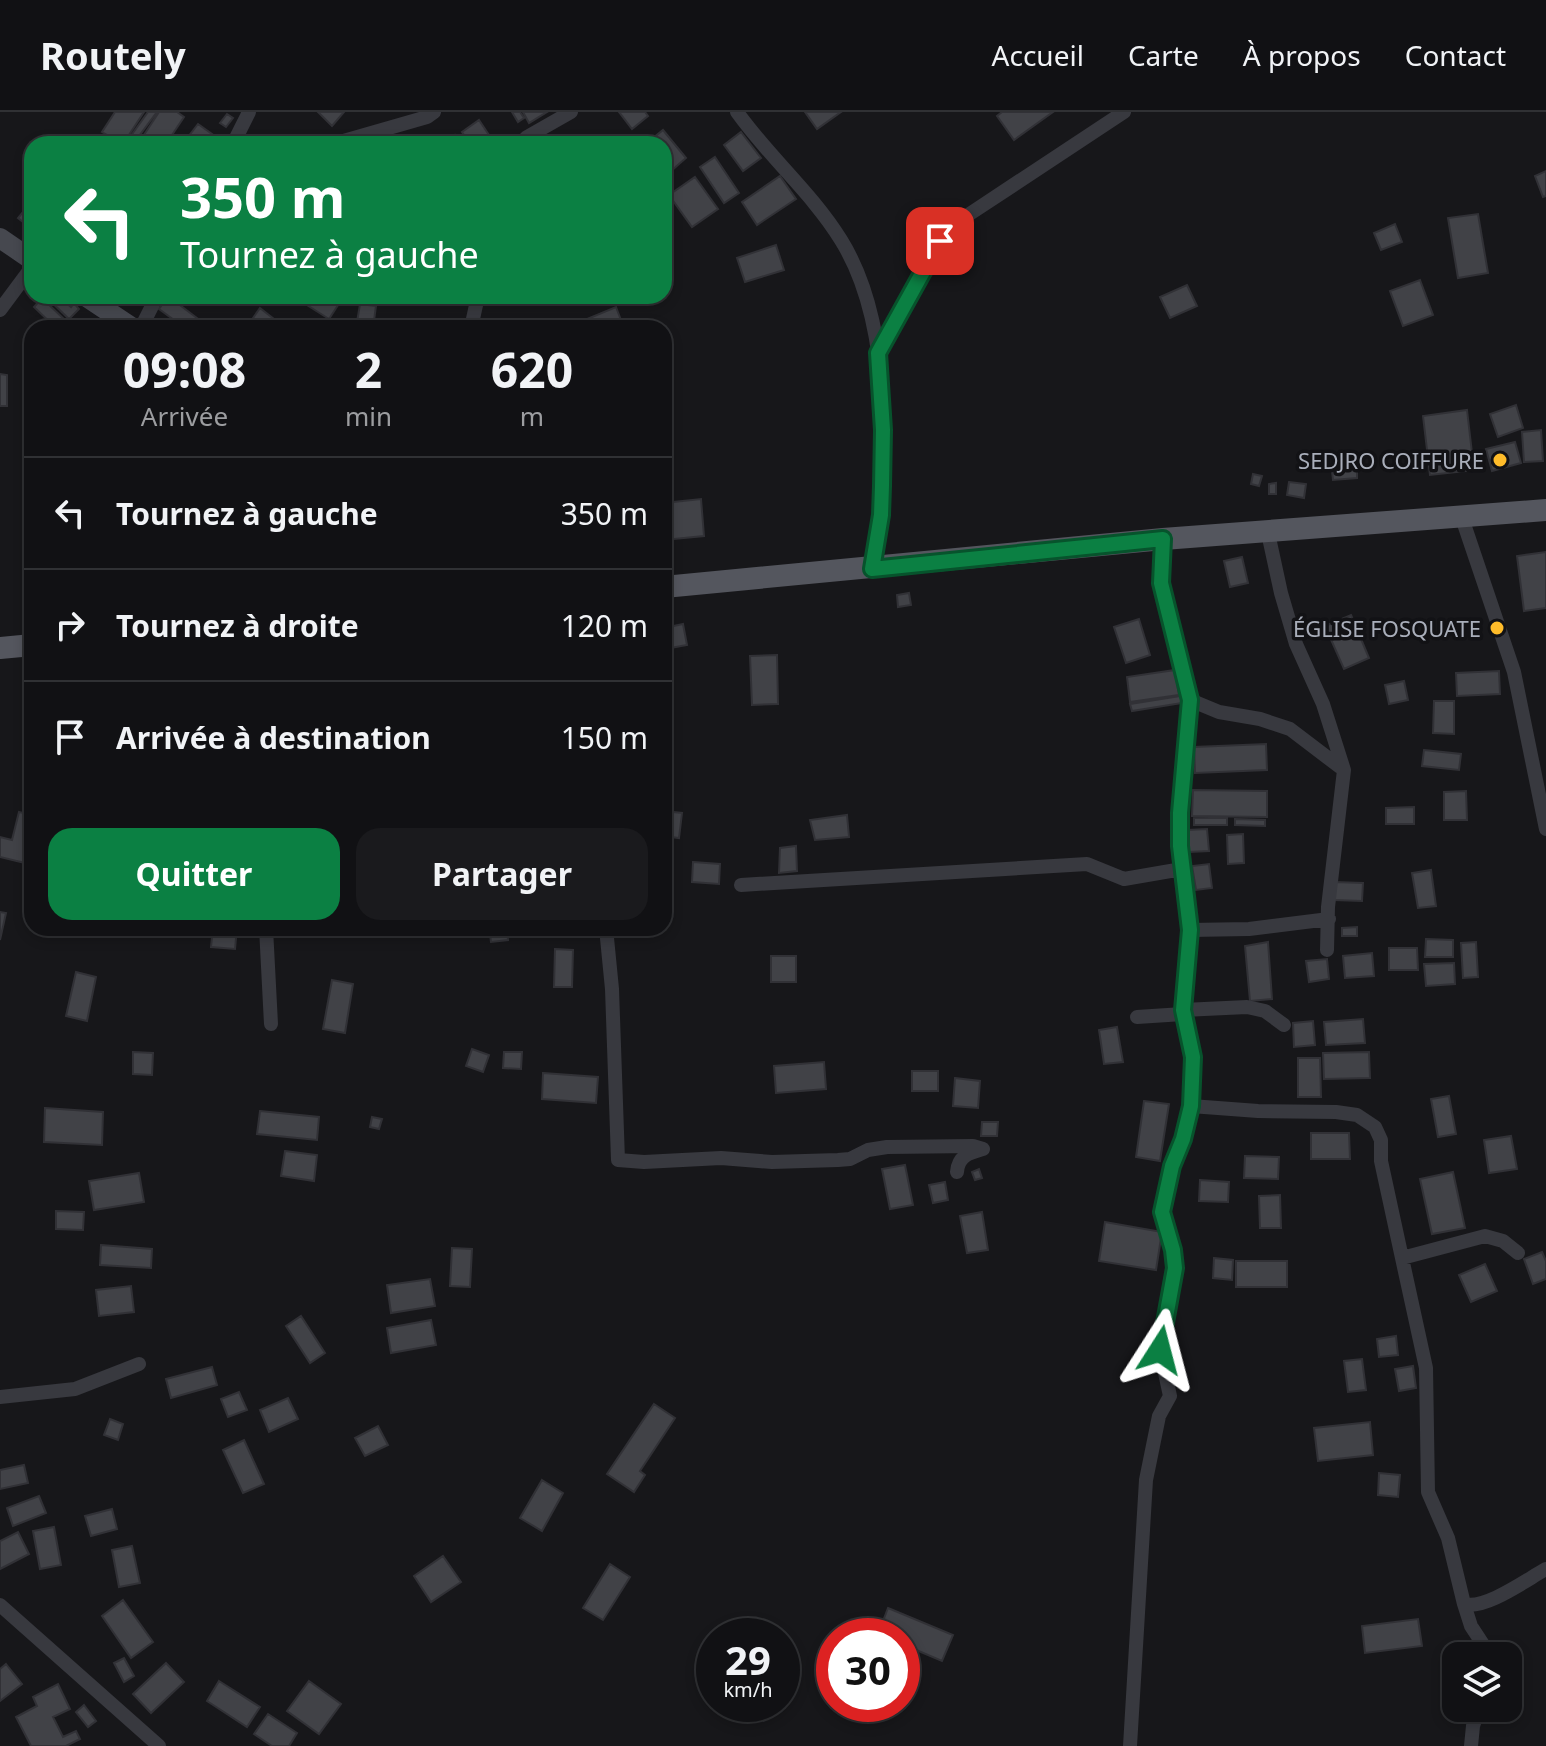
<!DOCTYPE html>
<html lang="fr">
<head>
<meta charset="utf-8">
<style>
	body { margin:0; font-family:"Noto Sans",sans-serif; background:#1a1a1d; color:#f1f3f6; height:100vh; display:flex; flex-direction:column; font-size:30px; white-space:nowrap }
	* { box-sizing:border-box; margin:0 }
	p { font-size:26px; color:#9c9da0 }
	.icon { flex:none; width:44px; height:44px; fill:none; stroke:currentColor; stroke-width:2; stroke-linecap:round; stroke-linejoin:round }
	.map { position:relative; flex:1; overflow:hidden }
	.drawer { position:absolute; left:24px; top:208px; width:648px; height:616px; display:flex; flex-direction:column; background:#111114; border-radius:24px; box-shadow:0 4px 12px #0003,0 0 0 2px #303134 }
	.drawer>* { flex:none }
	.banner { position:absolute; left:24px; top:24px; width:648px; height:168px; border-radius:24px; box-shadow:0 4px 12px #0003,0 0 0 2px #303134; background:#0b8043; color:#fff; overflow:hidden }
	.tools { position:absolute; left:1442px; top:1530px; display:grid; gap:16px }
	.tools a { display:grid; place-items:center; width:80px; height:80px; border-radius:16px; background:#111114; box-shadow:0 4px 12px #0003,0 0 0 2px #303134; font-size:40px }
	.speed { position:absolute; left:696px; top:1506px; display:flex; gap:16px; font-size:40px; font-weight:700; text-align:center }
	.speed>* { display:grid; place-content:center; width:104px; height:104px; border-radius:50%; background:#111114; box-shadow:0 4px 12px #0003,0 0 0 2px #303134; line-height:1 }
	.speed small { font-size:20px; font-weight:400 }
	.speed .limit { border:12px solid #d22; background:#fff; color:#111 }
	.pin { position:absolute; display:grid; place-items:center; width:68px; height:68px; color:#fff; margin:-34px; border-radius:16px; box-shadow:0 4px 12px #0006 }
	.me { position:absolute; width:88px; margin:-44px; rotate:9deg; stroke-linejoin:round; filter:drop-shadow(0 0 6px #0008) }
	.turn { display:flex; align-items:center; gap:28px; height:168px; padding:0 24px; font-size:36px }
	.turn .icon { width:104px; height:104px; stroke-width:2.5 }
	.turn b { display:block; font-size:56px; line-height:68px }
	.eta { display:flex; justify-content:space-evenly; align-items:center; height:136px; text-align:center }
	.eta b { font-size:48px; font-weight:700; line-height:56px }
	.cta { display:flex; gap:16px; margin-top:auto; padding:16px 24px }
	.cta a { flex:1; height:92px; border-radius:24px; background:#0b8043; color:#fff; font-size:32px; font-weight:700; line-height:92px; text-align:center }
	.cta a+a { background:#1a1a1d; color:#f1f3f6 }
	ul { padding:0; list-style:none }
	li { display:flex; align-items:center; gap:24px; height:112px; padding:0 24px; border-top:2px solid #303134 }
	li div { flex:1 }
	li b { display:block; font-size:30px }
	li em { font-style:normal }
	header { display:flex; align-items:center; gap:48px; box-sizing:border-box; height:112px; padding:0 40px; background:#111114; border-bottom:2px solid #303134 }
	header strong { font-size:38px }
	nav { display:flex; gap:44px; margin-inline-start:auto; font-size:28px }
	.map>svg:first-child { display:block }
	.building { fill:#414247; stroke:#313136; stroke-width:2 }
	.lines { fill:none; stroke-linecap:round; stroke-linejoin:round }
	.street { stroke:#38393f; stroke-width:14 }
	.secondary { stroke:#46484f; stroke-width:20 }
	.primary { stroke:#54565e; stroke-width:22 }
	.route-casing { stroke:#07532c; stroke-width:20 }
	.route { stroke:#0b8043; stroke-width:14 }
	.poi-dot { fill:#ffbc2a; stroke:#121215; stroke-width:3 }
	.labels { text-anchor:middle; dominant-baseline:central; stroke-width:7; stroke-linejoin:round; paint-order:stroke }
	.poi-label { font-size:22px; fill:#a9aeba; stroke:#121215; text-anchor:end }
</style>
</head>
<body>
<header>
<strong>Routely</strong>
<nav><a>Accueil</a><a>Carte</a><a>À propos</a><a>Contact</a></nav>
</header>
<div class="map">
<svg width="1546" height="1634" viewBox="0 0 1546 1634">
	<rect width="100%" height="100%" fill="#17171a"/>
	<path class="building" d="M115 0H144L123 32 102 20Z
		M148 0H157L133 32H125Z
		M159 0H177L184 5 166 32H138Z
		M318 0H344L332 14Z
		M512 0H520L524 6 518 10Z
		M523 0H547L529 11Z
		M619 0H645L648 4 632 17Z
		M805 0H841L817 17Z
		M1002 0H1053L1014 28 997 4Z
		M227 2 233 6 226 15 220 11Z
		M479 8 495 32H470L462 20Z
		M198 12 219 27 215 32H198L188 25Z
		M663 18 686 46 671 59 664 51V32L647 31Z
		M741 20 761 46 743 59 724 33Z
		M455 23 462 32H443Z
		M715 45 739 81 724 91 700 55Z
		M1546 59V84L1543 85 1535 64Z
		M780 64 796 87 757 113 742 90Z
		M695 65 718 97 692 115 669 83Z
		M32 89V117L18 106Z
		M1478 102 1488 161 1458 166 1448 106Z
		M1395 112 1402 130 1381 138 1374 121Z
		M776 133 784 158 745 170 737 146Z
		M1420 168 1433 203 1403 214 1390 179Z
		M1187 173 1197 194 1170 206 1160 185Z
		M45 184H59L71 195 74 191 79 197 69 207Z
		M168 184 210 216H185L159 197Z
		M302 184H344L329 207 299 188Z
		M42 186 67 210 61 216H56L34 195Z
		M360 192 376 194 373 216H356Z
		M616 195 624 216H568V215Z
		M260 196 279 211 275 216H246Z
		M0 262 7 263V294H0Z
		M1516 293 1523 316 1498 325 1490 302Z
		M1467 298 1474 358 1430 363 1423 304Z
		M1541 318 1543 349 1524 350 1522 320Z
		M1515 330 1521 351 1492 359 1486 337Z
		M1317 340 1325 341 1324 353 1317 352Z
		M1357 358V366L1333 368 1332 359Z
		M1253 362 1262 364 1259 374 1251 372Z
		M1289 370 1306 372 1304 386 1287 383Z
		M1276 371V382H1269V372Z
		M701 387 704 424 664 428V391Z
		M1546 440V496L1524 499 1517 444Z
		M1242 445 1248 471 1230 475 1224 449Z
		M909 481 911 493 898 495 897 483Z
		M1351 503 1369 546 1344 557 1325 514Z
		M1139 507 1150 543 1126 551 1114 515Z
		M683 512 687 533 665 537 664 516Z
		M777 543 778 592 752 593 750 544Z
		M1175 558 1179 583 1130 590 1127 565Z
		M1499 559 1500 582 1457 584 1456 561Z
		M1404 569 1408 588 1389 592 1385 573Z
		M1180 584 1182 591 1132 599 1130 592Z
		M1434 589H1454V622L1433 621Z
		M1266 632 1267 658 1195 661 1194 635Z
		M1424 638 1461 642 1459 658 1422 654Z
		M1193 678 1267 679V705L1192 704Z
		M1466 679 1467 708H1444V680Z
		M1414 695V712H1386V696Z
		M664 699 682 701 679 726 664 724Z
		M19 700 32 703V721L25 751 0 745V725L12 728Z
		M847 703 849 725 815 728 810 708Z
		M1194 706H1227V713H1194Z
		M1235 707 1265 708V714L1235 713Z
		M1207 717 1209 739 1189 740 1188 718Z
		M1243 722 1244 751 1228 752 1227 723Z
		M796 734 797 759 779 761 780 736Z
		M693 750 720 752 719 772 692 770Z
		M1209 752 1212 776 1196 778 1192 754Z
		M1431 758 1436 794 1418 796 1412 761Z
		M1334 770 1363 771 1362 789 1334 788Z
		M0 800 6 801 0 828Z
		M1357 815V824H1342V816Z
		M213 816H237L235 837 211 835Z
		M489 816H507L508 828 491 830Z
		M516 816H595V823L516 825Z
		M1426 827 1453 828V845H1425Z
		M1268 830 1272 887 1250 889 1245 834Z
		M1476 830 1478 865 1463 866 1461 831Z
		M1389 836H1417L1418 858H1389Z
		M555 837 573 838 572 875H554Z
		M1372 841 1374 864 1345 866 1343 844Z
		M771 844H796V870H771Z
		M1327 847 1329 867 1309 870 1306 849Z
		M1454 851 1455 872 1426 874 1424 852Z
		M76 860 96 865 87 909 66 904Z
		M332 868 353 872 345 921 323 917Z
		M1363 907 1365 931 1326 933 1324 910Z
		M1313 909 1315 933 1294 935 1293 911Z
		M1117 915 1123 950 1104 952 1099 918Z
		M472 937 489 943 483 960 466 954Z
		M133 940 153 941 152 963 133 962Z
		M504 940H522L521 957 503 956Z
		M1369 940 1370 966 1324 967 1323 941Z
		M1298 946H1320L1321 985H1298Z
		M824 950 826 977 776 981 774 954Z
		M912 959H938V979H912Z
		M543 961 598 965 596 991 542 987Z
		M955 966 980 969 978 996 953 994Z
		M1449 984 1456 1022 1438 1025 1431 987Z
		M1144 989 1169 992 1160 1049 1136 1045Z
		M45 996 103 1000 102 1033 44 1030Z
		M260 999 319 1005 317 1028 257 1022Z
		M372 1005 382 1007 379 1017 370 1015Z
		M982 1010H998L997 1024H981Z
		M1311 1021H1349L1350 1047H1311Z
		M1511 1024 1517 1057 1489 1061 1484 1028Z
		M285 1039 317 1043 314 1069 281 1064Z
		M1245 1044 1279 1045 1278 1067 1244 1066Z
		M905 1053 913 1093 890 1097 882 1057Z
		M979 1057 982 1066 975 1068 972 1060Z
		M1453 1060 1465 1116 1432 1122 1420 1067Z
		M139 1061 144 1090 94 1098 89 1069Z
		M1200 1068 1229 1070 1228 1090 1199 1089Z
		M945 1070 948 1088 933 1091 929 1073Z
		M1280 1083 1281 1116H1260L1259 1084Z
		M56 1099 84 1100 83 1118 56 1117Z
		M982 1100 988 1138 967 1141 960 1104Z
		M1105 1110 1162 1120 1156 1158 1099 1149Z
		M101 1133 152 1137 151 1156 100 1153Z
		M452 1136 472 1137 470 1175 450 1174Z
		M1542 1140 1546 1149V1167L1533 1172 1524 1147Z
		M1214 1146 1233 1148 1232 1168 1213 1166Z
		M1236 1149H1287V1175H1236Z
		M1485 1152 1497 1179 1471 1190 1459 1163Z
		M430 1167 435 1194 391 1201 387 1173Z
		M131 1174 134 1200 99 1204 96 1178Z
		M301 1204 325 1241 310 1251 286 1214Z
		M431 1208 436 1233 391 1241 387 1216Z
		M1396 1224 1398 1243 1379 1245 1377 1227Z
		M1362 1247 1366 1278 1348 1280 1344 1249Z
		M1413 1254 1416 1276 1399 1279 1395 1257Z
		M212 1255 217 1273 171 1286 166 1267Z
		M239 1280 247 1298 228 1305 221 1287Z
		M288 1286 298 1307 269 1320 260 1298Z
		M654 1292 675 1306 640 1359 645 1363 634 1380 607 1362Z
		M110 1307 123 1312 118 1328 104 1323Z
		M1370 1310 1373 1343 1318 1349 1314 1316Z
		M378 1314 388 1333 365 1344 355 1326Z
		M244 1328 264 1372 243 1381 223 1338Z
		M24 1353 28 1371 0 1377V1358Z
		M1379 1361 1400 1363 1398 1385 1378 1383Z
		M542 1368 563 1381 542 1419 520 1406Z
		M39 1384 46 1401 13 1414 7 1396Z
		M112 1397 117 1417 91 1424 85 1404Z
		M54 1415 61 1453 40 1457 33 1419Z
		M18 1420 29 1442 0 1457V1429Z
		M132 1434 140 1471 119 1475 112 1438Z
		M443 1444 461 1470 431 1490 414 1464Z
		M610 1452 630 1465 603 1508 583 1496Z
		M123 1488 153 1530 131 1546 102 1504Z
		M888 1496 953 1523 942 1549 902 1532V1524L878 1522Z
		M1418 1507 1422 1534 1365 1541 1362 1514Z
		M124 1546 134 1564 124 1570 114 1551Z
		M166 1551 184 1570 151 1601 133 1582Z
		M6 1552 22 1572 0 1589V1557Z
		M219 1569 260 1595 247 1615 207 1589Z
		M309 1569 341 1592 319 1622 287 1599Z
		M58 1572 70 1597 53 1605 63 1625 76 1619 80 1627 66 1634H31L16 1605 37 1594 33 1585Z
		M84 1593 96 1609 88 1615 76 1600Z
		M268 1602 297 1621 289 1634H272L254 1622Z"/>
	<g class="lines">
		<path class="street" d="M737 0C769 45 812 81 841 128 895 215 888 360 872 457
			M233 32 249 0
			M333 32 427 5 434 0
			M520 32 527 25 571 0
			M0 198 32 155
			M141 216 157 184
			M471 216 478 184
			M878 241 940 129 965 105 1124 0
			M1462 406 1514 560 1546 717
			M1268 421 1281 481 1296 532 1323 592 1344 658 1328 795 1327 838
			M1190 588 1219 600 1260 607 1290 617 1340 655
			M741 773 1087 752 1124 767 1182 757
			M266 816 271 912
			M606 816 612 877 618 1048 644 1050 721 1046 772 1050 838 1048 850 1047 868 1038 887 1035 973 1034 983 1037C969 1041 958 1044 957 1060
			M1190 818 1249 817 1329 807
			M1183 898 1247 895 1265 899 1284 913
			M1137 905 1183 902
			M1191 994 1258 999 1336 1000 1357 1003 1375 1015 1381 1028V1049L1402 1146 1485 1124 1503 1129 1518 1141
			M1402 1146 1426 1256 1428 1380 1448 1426 1464 1492C1485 1498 1526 1468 1546 1457
			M0 1285 75 1277 139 1252
			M1464 1492 1471 1514 1488 1540V1544
			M0 1493 159 1634
			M1130 1634 1146 1368 1159 1304 1170 1284 1160 1238 1175 1156 1173 1138 1162 1100 1172 1054 1189 1006 1193 945 1183 898 1190 818 1180 734V701L1190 588 1161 471 1163 427
			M1471 1634 1473 1614 1479 1596"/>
		<path class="secondary" d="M0 126 32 148
			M85 184 133 216"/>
		<path class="primary" d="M664 475 1163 427 1546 398
			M0 536 32 533"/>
	</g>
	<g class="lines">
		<defs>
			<path id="route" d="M940 129 878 241 883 318 882 374 881 403 872 457 1163 427 1161 471 1190 588 1180 701V734L1190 818 1183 898 1193 945 1191 994 1183 1027 1172 1054 1162 1100 1173 1138 1175 1156 1160 1238"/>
		</defs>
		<use href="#route" class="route-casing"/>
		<use href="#route" class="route"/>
	</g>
	<g class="poi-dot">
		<circle cx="1500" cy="348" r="8"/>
		<circle cx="1497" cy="516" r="8"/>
	</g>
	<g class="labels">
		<g class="poi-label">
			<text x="1484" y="348">SEDJRO COIFFURE</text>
			<text x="1481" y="516">ÉGLISE FOSQUATE</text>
		</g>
	</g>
</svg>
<div class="tools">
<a><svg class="icon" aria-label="layers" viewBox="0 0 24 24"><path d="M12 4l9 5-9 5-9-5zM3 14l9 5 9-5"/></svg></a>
</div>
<div class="speed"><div>29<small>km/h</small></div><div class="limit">30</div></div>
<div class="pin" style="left:940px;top:129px;background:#d93025"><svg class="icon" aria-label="arrive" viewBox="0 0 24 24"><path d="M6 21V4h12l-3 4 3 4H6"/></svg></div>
<svg class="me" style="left:1160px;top:1238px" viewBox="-20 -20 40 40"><path d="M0-17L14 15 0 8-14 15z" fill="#0b8043" stroke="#fff" stroke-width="4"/></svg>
<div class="banner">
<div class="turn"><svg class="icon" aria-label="left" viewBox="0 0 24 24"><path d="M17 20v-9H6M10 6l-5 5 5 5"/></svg><div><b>350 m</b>Tournez à gauche</div></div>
</div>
<section class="drawer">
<div class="eta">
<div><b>09:08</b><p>Arrivée</p></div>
<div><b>2</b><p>min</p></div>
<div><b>620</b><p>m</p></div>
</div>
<ul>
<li><svg class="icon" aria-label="left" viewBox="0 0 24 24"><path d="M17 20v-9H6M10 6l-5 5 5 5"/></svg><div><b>Tournez à gauche</b></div><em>350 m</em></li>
<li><svg class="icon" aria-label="right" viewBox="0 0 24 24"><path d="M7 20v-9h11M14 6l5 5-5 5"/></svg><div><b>Tournez à droite</b></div><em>120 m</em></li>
<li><svg class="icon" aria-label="arrive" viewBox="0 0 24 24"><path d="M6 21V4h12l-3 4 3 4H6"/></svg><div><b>Arrivée à destination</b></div><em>150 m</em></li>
</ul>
<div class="cta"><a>Quitter</a><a>Partager</a></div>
</section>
</div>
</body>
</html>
